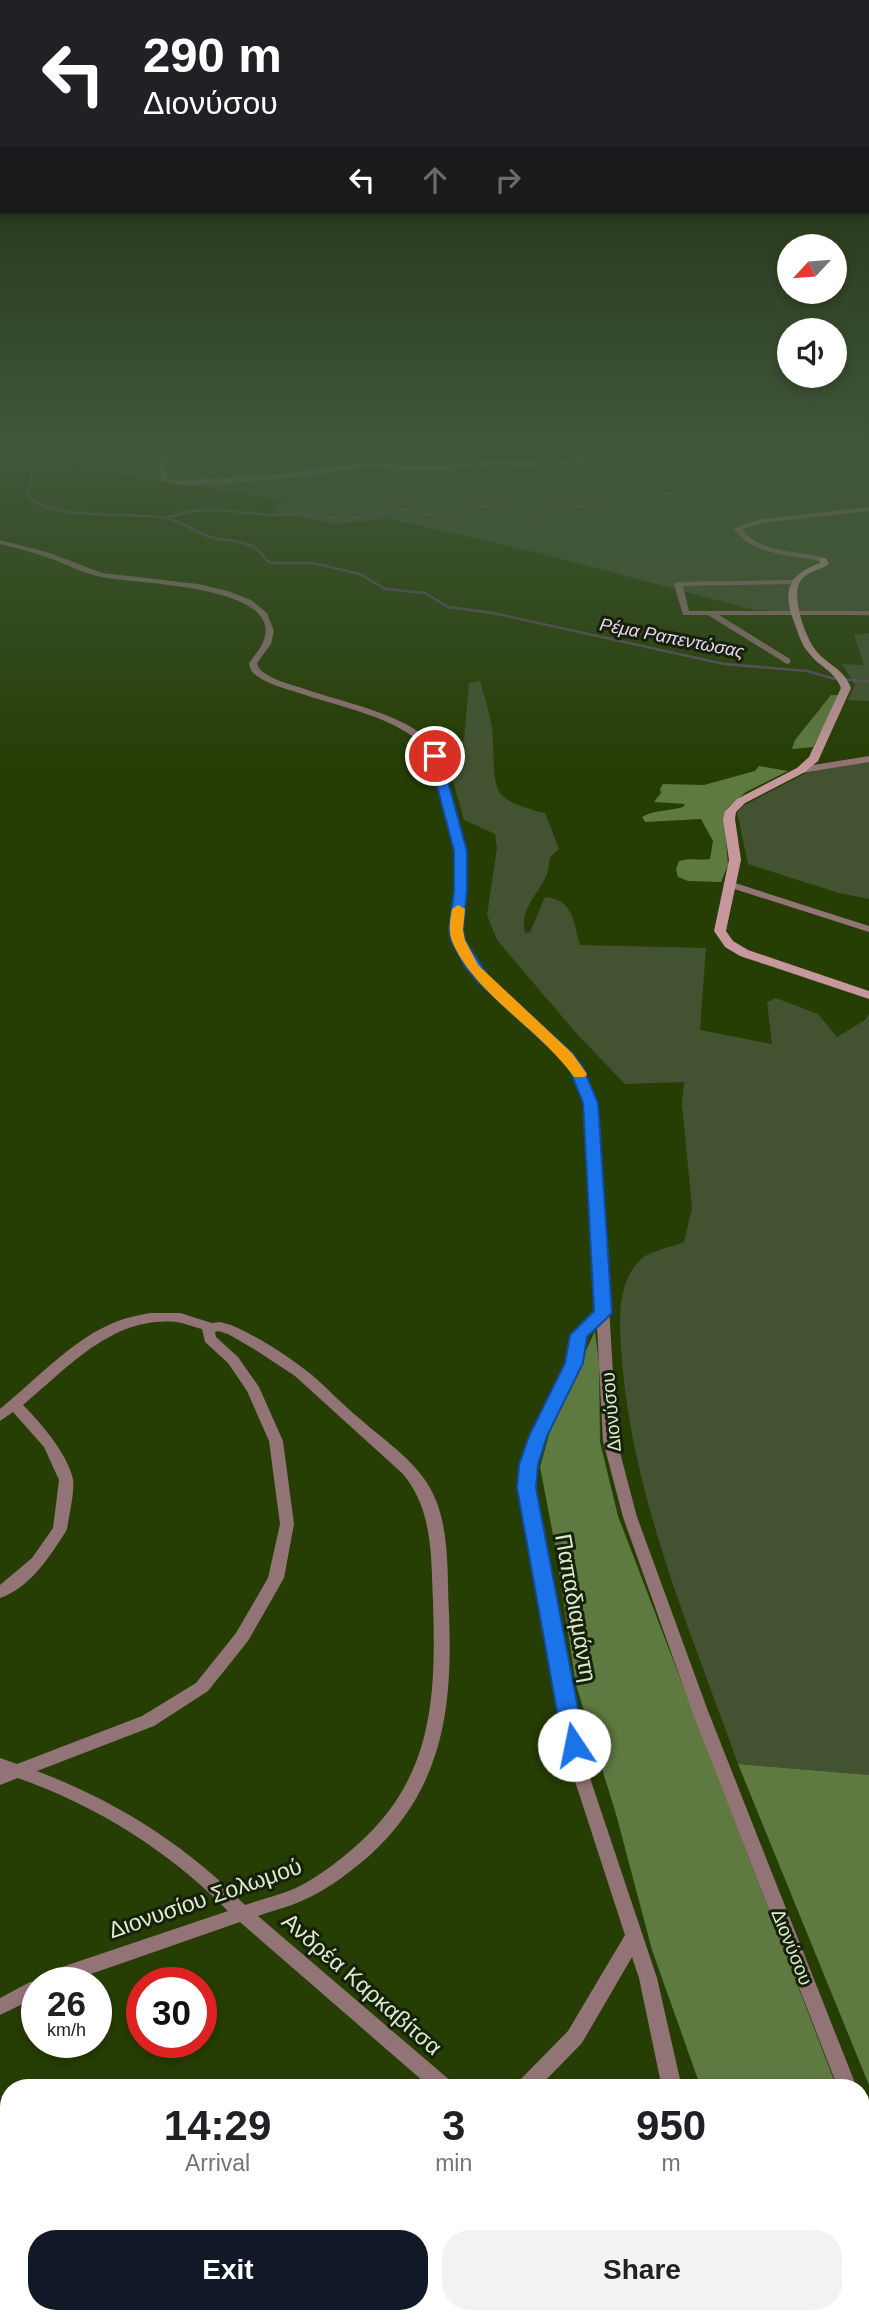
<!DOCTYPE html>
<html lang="en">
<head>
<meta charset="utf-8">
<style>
	body { margin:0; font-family:Arial,sans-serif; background:#f2f2f2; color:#202124; height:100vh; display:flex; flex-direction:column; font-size:26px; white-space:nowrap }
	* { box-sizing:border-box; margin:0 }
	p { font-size:23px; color:#757577 }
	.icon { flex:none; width:38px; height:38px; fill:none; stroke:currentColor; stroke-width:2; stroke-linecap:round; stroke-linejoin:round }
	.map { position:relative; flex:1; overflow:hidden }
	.side { position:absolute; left:0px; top:2079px; width:870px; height:245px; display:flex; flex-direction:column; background:#fff; border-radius:28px 28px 0 0; box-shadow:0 4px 10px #0003 }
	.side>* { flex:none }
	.guide { position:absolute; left:0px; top:0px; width:870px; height:214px; box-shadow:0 4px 10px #0003; background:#202124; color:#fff; overflow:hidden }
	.needle { width:46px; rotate:244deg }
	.fabs { position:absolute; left:777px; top:234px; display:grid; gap:14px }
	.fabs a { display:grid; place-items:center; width:70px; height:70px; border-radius:50%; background:#fff; box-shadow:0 4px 10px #0003; font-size:35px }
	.speed { position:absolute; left:21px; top:1967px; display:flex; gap:14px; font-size:35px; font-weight:700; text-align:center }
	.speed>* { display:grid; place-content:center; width:91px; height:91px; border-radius:50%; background:#fff; box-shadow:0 4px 10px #0003; line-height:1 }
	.speed small { font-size:18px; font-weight:400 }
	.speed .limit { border:10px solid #d22; background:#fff; color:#111 }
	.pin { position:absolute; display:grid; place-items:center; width:60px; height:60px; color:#fff; margin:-30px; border:4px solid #fff; border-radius:50%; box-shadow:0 2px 7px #0007 }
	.me { position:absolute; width:77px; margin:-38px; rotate:349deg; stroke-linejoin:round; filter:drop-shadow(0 0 5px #0008) }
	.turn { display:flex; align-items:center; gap:24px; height:147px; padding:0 28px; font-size:32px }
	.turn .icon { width:91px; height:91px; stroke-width:2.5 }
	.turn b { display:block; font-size:49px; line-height:60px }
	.lanes { display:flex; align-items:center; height:66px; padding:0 28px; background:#0003; justify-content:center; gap:35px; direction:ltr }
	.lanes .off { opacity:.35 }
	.eta { display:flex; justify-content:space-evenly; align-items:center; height:119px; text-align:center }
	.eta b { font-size:42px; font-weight:800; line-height:49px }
	.action { display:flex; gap:14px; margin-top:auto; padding:14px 28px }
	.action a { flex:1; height:80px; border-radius:28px; background:#111827; color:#fff; font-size:28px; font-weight:800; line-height:80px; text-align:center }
	.action a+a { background:#f2f2f2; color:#202124 }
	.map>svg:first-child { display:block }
	.green { fill:#435332 }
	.forest { fill:#5e7a41 }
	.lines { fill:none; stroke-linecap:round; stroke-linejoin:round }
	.stream { stroke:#5d4d65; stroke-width:2.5 }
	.street { fill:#927477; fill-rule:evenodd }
	.secondary { fill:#c6979d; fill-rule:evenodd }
	.route { fill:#1a73e8; stroke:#114b97; stroke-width:2 }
	.slow { fill:#f59e0b }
	.labels { text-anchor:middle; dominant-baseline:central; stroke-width:6; stroke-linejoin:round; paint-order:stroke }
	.far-water-label { font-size:18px; font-style:italic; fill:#e6d4f4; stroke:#16200a }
	.street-label { font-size:19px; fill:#dbebce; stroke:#16200a }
	.near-street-label { font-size:23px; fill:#dbebce; stroke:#16200a }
</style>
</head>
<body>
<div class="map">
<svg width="869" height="2324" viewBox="0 0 869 2324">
	<rect width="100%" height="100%" fill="#263d04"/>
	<path class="green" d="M10 446H869V616L755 610 535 552 386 518 337 524 273 512 274 507 285 500 85 469Z
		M869 633V701L848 700 855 685 842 664 864 665 854 635Z
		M480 681C485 700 493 721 493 740 495 790 489 800 545 813L559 849 550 857C549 862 549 869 547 874 539 895 519 908 525 933L530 932 545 897C574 900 573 921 580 945L706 948 700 1030 772 1044 767 1002 776 998 818 1014 837 1037 865 1020 869 1013V1775L738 1764C691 1632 634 1502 622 1362 620 1328 614 1287 640 1260 649 1251 672 1247 684 1242L692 1208 682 1104 684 1082 625 1084 576 1033 497 940 487 915 497 848 495 834 464 820 443 746 464 741 469 683Z
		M869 761V899L839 893 748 864 737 812 743 806 810 771Z"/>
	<path class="forest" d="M831 695H840L813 747 792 749 795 740Z
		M759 766 788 771 746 792 727 808 724 817 728 865 721 882 688 881 678 877 676 869 679 861C690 857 699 861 710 859L713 841 701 819 645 822 642 817C653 810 671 811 683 807L685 804 654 802 661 793 660 789 663 784 704 785 755 771Z
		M595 1331 599 1363 600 1442 618 1516 837 2088H701L652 1950 616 1814 576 1685 555 1545 540 1467 552 1424Z
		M738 1764 869 1775V2085Z
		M861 2148 869 2168V2324H812L807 2315H861Z"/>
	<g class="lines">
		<path class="stream" d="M31 446 38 451 27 496C55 522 128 511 165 518 182 521 194 532 210 537 232 543 254 538 267 561L273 563H313L360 574 385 589 425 593 448 607 493 613 724 664 807 671 835 679 869 681
			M168 517 192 511 219 510 272 515 306 514 345 520 406 509 441 517 464 513 477 505 532 514 590 505 599 495 618 491 642 490 676 495 729 483 745 488 770 480 811 476 849 475 869 479"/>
		<path class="street" d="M146 446H154L169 455 166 465 168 478 180 481 278 475 366 463 434 467 493 460 553 462 640 451 745 454 827 451 869 453V457L827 455 745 458 640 455 553 466 493 464 434 471 366 467 278 479 201 485H180L162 481 158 465 163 457Z
			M869 507V511L763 523 742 529C760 554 798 550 826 558L827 560 823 562C791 554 754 557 733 528L763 519Z
			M0 540 50 553 102 573 198 584 228 591 251 600 267 613 274 631 271 644 257 663C259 668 258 668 263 672 273 680 289 684 302 688 338 701 397 712 425 737 429 741 433 745 436 749 443 758 446 772 449 784 459 818 468 853 466 888 465 906 457 924 463 941 484 996 547 1018 580 1064 588 1076 592 1090 597 1103L617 1441 637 1517 708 1711 857 2088H838L692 1711 623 1517 603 1441 597 1326 586 1337 581 1363 545 1436 535 1465 534 1488 587 1769 657 1978 682 2088H662L639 1978 632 1957 582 2043 538 2088H516L518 2082 568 2031 625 1935 571 1769 520 1488 521 1465 531 1436 567 1363 572 1335 596 1312C594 1266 591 1220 589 1174 588 1152 588 1128 585 1106 584 1093 577 1077 570 1066 537 1020 471 997 452 939 447 922 455 904 456 887 457 859 444 768 426 748 398 717 336 706 296 692 283 688 268 684 257 676 252 673 250 669 249 663 255 655 263 646 265 636 276 584 132 584 102 577 84 574 68 565 52 559 35 553 17 548 0 544Z
			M794 580H797V584L683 586 689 611H869V615H719L790 659V663L787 664 708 615H683L674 584 678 582Z
			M869 756V762L801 773 796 770 801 767Z
			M732 882 869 926V932L728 887V883Z
			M150 1313H180L212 1323 220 1322 231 1325C259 1337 288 1356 312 1375 328 1389 343 1405 359 1418 386 1442 421 1464 435 1498 450 1533 447 1577 449 1614 453 1708 443 1789 369 1856 351 1871 330 1888 308 1898 293 1906 274 1910 258 1916L452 2082 454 2088H431L240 1922 65 1983H37V1997L0 2015V1998L30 1982 39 1981 40 1977 56 1969 228 1911C169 1851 97 1806 18 1778L0 1785V1758L17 1764 142 1716 196 1683 236 1633 268 1578 280 1524 269 1441 247 1391 228 1363 205 1342 202 1329C194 1327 185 1323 176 1322 112 1316 68 1368 23 1405 41 1423 67 1453 73 1479 75 1490 69 1516 67 1529L65 1533C49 1557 30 1588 0 1598V1585L32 1558 53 1528 59 1480 44 1447 13 1412 0 1421V1409C37 1379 73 1338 118 1321 129 1317 140 1315 150 1313ZM218 1331 228 1334 254 1349 295 1376 403 1474C433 1510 431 1556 433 1601 436 1696 434 1777 357 1845 339 1861 318 1877 296 1888 280 1895 262 1899 245 1905 186 1845 116 1801 37 1771L154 1726 208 1691 248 1641 284 1578 294 1524 283 1441 259 1387 238 1357 216 1337 215 1332Z
			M861 2112 869 2117V2150L861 2145Z
			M9 2304V2315H19L16 2321 10 2324H0V2305Z
			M194 2315H222L217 2324H190Z
			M771 2315H793L796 2324H775Z"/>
		<path class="secondary" d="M820 558H826L829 564C821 570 808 571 801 580 790 594 805 635 814 648 825 664 844 668 851 688L818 761 805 772 745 803 736 812 735 819 741 860 726 931 733 941 748 950 869 991V999L740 956 725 947 714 931 729 860 723 819 725 811 737 799 797 768 809 757 841 688C835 671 818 666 808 652 802 645 799 636 796 627 783 594 784 576 820 563Z"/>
	</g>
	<linearGradient id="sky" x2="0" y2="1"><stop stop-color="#152202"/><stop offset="0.58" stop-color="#41573a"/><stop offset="1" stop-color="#41573a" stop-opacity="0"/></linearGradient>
	<rect width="869" height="772" fill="url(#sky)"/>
	<path class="route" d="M435 752 441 756 467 851V891L463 930 465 940 489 977 572 1053 583 1067 598 1103 612 1313 587 1337 583 1363 547 1436 538 1465 536 1488 585 1745 582 1751 574 1754 567 1751 563 1745 517 1488 519 1465 529 1436 565 1363 570 1335 594 1311 583 1103 569 1068 562 1059 479 983 465 967 451 940 449 930 454 891V851L429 756Z"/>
	<path class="slow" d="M458 905 465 909 463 930 465 940 478 965 572 1053 587 1074 585 1077H574C541 1030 473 993 452 941 448 931 450 920 452 909Z"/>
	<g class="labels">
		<g class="far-water-label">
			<text transform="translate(672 638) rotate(11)">Ρέμα Ραπεντώσας</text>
		</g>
		<g class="street-label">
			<text transform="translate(611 1412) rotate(-95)">Διονύσου</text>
			<text transform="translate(792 1947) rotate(68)">Διονύσου</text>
		</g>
		<g class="near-street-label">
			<text transform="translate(576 1608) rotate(80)">Παπαδιαμάντη</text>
			<text transform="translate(205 1898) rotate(-19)">Διονυσίου Σολωμού</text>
			<text transform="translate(362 1984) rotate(41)">Ανδρέα Καρκαβίτσα</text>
		</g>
	</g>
</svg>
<div class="fabs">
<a><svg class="needle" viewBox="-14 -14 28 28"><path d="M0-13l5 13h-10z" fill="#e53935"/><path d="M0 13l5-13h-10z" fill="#757577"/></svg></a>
<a><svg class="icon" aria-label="sound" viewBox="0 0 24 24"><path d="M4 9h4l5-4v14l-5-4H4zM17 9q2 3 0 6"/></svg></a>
</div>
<div class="speed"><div>26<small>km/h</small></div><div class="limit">30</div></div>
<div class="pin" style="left:435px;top:756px;background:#d93025"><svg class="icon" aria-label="arrive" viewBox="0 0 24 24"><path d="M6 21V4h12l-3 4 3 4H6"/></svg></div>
<svg class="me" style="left:574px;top:1745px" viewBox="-20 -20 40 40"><circle r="19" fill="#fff"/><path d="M0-13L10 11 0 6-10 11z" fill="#1a73e8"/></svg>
<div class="guide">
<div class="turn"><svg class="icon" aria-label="left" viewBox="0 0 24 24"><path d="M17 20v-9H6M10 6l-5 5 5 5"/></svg><div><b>290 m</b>Διονύσου</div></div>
<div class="lanes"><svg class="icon" aria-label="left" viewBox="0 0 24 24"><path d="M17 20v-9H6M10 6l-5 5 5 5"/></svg><svg class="icon off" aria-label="ahead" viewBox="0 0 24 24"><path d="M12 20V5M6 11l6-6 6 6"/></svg><svg class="icon off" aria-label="right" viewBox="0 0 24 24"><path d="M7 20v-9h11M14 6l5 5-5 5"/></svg></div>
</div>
<section class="side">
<div class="eta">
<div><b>14:29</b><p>Arrival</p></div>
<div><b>3</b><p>min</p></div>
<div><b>950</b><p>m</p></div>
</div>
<div class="action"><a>Exit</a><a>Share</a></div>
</section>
</div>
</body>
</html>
